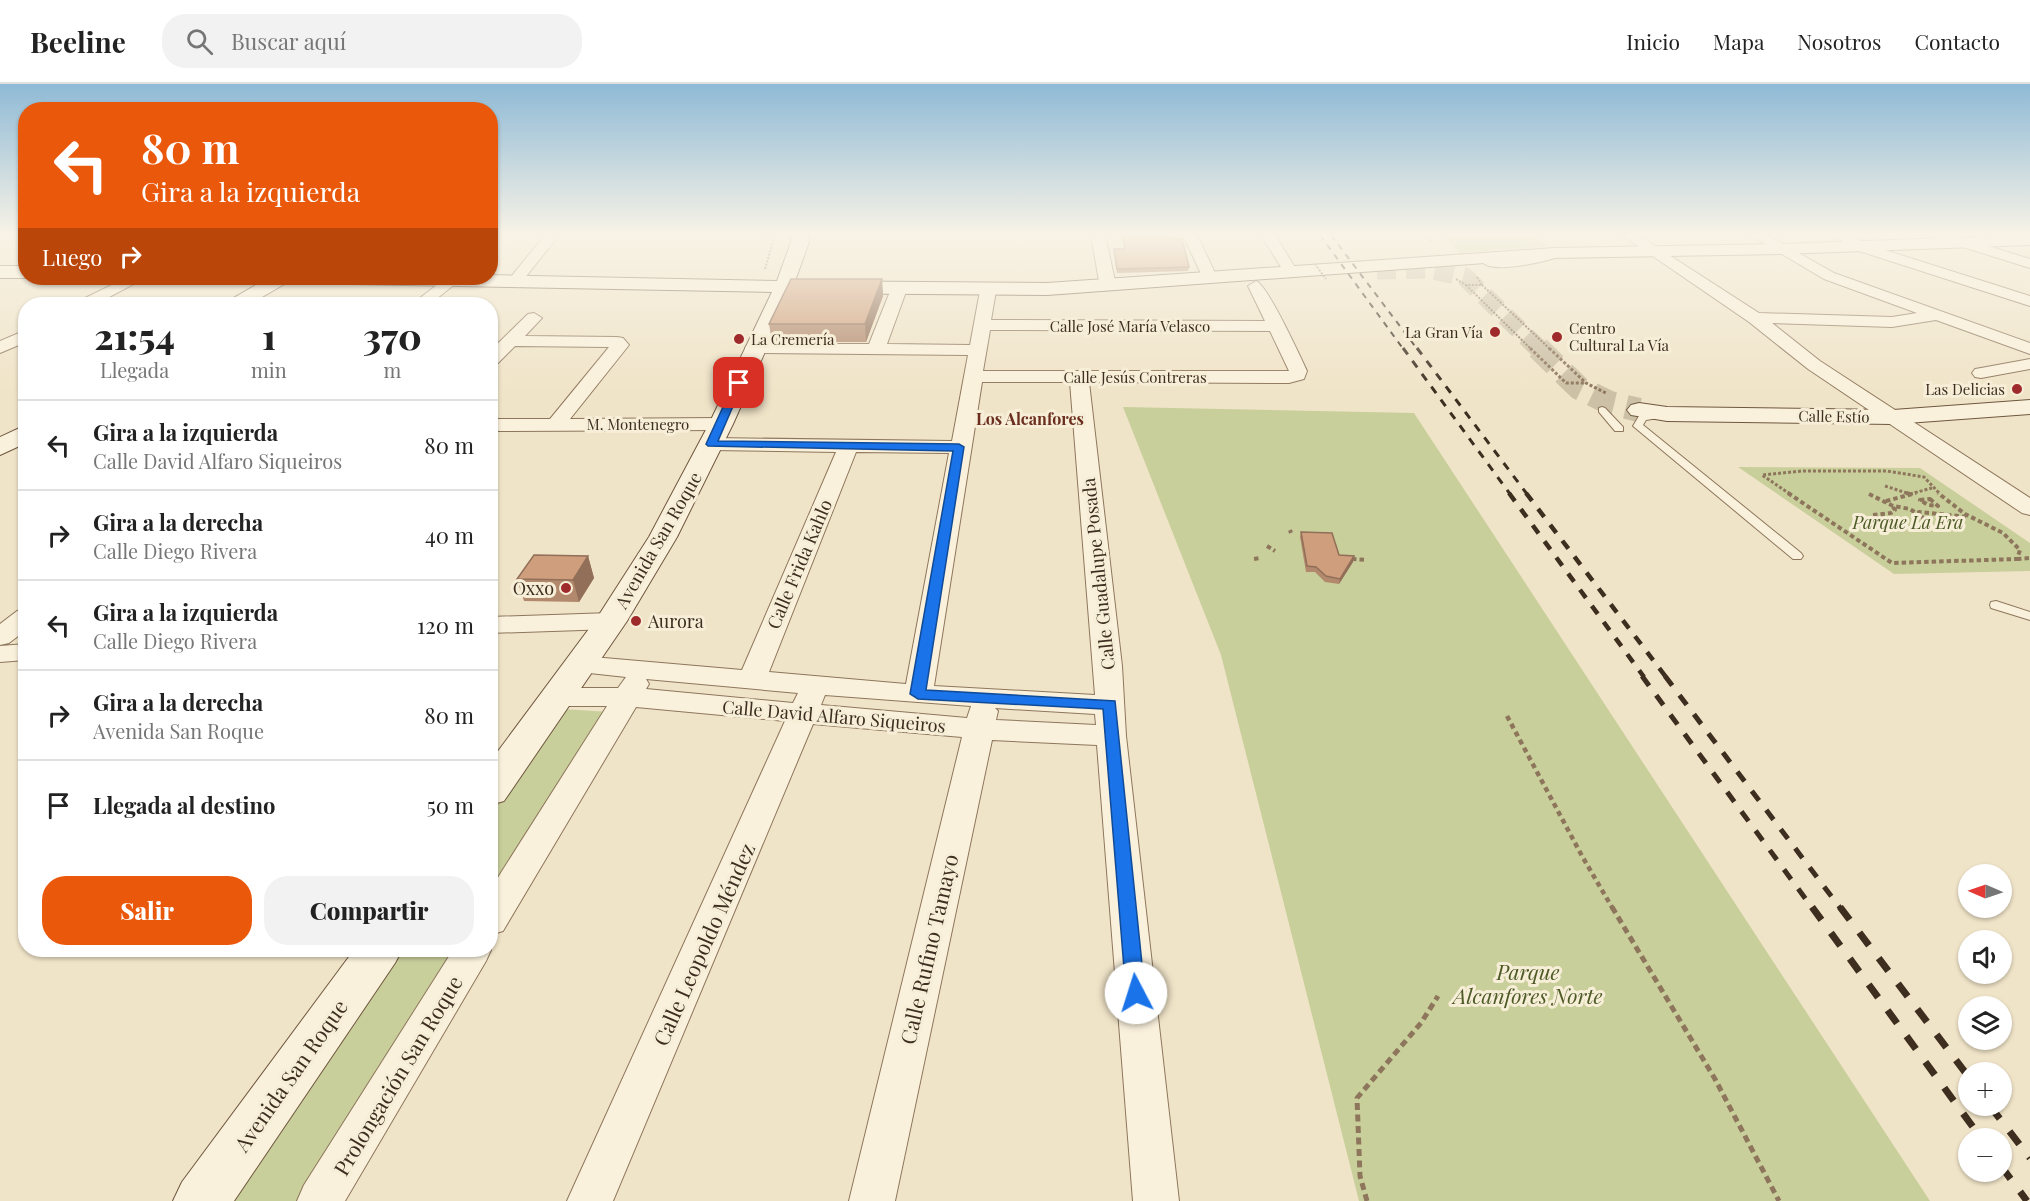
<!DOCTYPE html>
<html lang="es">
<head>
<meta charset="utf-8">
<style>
	body { margin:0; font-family:"Playfair Display",serif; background:#f2f2f2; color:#222; height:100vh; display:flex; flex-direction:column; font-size:22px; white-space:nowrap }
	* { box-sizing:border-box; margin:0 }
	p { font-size:20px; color:#767676 }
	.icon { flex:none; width:33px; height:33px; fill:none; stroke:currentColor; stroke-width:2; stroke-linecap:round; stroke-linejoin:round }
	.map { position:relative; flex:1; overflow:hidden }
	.side { position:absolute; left:18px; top:213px; width:480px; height:660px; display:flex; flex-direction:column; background:#fff; border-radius:24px; box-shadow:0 2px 4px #0004 }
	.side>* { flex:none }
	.hud { position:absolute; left:18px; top:18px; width:480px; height:183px; border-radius:24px; box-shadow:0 2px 4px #0004; background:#ea580c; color:#fff; overflow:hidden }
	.needle { width:39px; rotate:272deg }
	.controls { position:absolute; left:1958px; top:780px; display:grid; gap:12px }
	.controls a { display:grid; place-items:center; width:54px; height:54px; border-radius:50%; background:#fff; box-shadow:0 2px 4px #0004; font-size:30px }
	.pin { position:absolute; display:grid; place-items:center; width:51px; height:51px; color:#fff; margin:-26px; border-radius:12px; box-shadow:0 3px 9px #0006 }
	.me { position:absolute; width:66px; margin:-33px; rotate:355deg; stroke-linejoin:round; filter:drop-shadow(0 0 4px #0008) }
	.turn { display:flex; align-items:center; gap:21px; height:126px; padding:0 24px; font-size:27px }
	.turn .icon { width:78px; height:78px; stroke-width:2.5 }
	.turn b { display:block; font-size:42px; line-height:51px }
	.then { display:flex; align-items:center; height:57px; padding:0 24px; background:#0003; gap:12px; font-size:22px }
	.eta { display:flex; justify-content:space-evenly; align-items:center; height:102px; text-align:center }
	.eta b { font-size:36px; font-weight:800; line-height:42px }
	.cta { display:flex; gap:12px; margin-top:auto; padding:12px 24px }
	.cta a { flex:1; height:69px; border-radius:24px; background:#ea580c; color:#fff; font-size:24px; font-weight:800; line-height:69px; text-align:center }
	.cta a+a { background:#f2f2f2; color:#222 }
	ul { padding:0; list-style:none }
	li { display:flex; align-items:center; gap:18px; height:90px; padding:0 24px; border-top:2px solid #e0e0e0 }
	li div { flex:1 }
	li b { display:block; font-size:22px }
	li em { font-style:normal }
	header { display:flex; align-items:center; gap:36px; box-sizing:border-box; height:84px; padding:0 30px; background:#fff; border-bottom:2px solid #e0e0e0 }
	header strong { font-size:28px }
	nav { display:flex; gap:33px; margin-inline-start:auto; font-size:21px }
	.search { width:420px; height:54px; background:#f2f2f2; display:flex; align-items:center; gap:15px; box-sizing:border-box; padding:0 21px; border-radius:24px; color:#767676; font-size:22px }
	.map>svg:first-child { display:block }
	.green { fill:#c9cf9b }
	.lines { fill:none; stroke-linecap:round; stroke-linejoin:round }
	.secondary-tunnel-far1 { stroke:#ccc0a6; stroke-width:19; stroke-dasharray:19 10; stroke-linecap:butt }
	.secondary-tunnel { stroke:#ccc0a6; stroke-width:24; stroke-dasharray:24 12; stroke-linecap:butt }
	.lane-casing { stroke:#8d765c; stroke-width:2 }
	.street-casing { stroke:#8d765c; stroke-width:2 }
	.secondary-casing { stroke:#6f573f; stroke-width:2 }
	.path-far4 { stroke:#8d765c; stroke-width:2; stroke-dasharray:2 1.5; stroke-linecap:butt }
	.path-far3 { stroke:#8d765c; stroke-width:3; stroke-dasharray:3 2; stroke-linecap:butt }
	.path-far2 { stroke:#8d765c; stroke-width:4; stroke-dasharray:4.5 3; stroke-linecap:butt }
	.path-far1 { stroke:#8d765c; stroke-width:4.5; stroke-dasharray:5 4; stroke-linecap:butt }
	.path { stroke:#8d765c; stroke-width:5; stroke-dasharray:7 4.5; stroke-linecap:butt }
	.lane { fill:#faf1dc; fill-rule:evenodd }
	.street { fill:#faf1dc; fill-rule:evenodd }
	.secondary { fill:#faf1dc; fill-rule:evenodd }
	.rail-far4 { stroke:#3d2e20; stroke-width:2; stroke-dasharray:6 6; stroke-linecap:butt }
	.rail-far3 { stroke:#3d2e20; stroke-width:3; stroke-dasharray:8 8; stroke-linecap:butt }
	.rail-far2 { stroke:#3d2e20; stroke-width:4.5; stroke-dasharray:10 10; stroke-linecap:butt }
	.rail-far1 { stroke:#3d2e20; stroke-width:5; stroke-dasharray:12 12; stroke-linecap:butt }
	.rail { stroke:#3d2e20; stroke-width:7; stroke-dasharray:16 16; stroke-linecap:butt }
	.path-bridge { stroke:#8d765c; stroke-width:2; stroke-dasharray:2 1.5; stroke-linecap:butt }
	.wall { fill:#b2896c }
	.shaded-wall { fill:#916f58 }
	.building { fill:#cf9f7d; stroke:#916f58; stroke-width:1.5 }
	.route { fill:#1a73e8; stroke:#114b97; stroke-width:1.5 }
	.poi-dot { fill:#9e2a2b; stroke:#f7eed8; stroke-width:2 }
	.labels { text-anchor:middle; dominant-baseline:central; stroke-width:6; stroke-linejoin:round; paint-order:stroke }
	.far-street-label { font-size:15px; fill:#3d2e20; stroke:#f7eed8 }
	.far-poi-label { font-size:15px; fill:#3d2e20; stroke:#f7eed8; text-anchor:start }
	.far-neighbourhood-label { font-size:16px; font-weight:bold; fill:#6b2e1e; stroke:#f7eed8 }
	.park-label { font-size:18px; font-style:italic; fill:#4d5a26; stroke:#f7eed8 }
	.street-label { font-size:18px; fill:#3d2e20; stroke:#f7eed8 }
	.poi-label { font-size:18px; fill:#3d2e20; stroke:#f7eed8; text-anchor:end }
	.near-street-label { font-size:21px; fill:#3d2e20; stroke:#f7eed8 }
	.near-park-label { font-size:21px; font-style:italic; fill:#4d5a26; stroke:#f7eed8 }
</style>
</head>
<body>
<header>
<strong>Beeline</strong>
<div class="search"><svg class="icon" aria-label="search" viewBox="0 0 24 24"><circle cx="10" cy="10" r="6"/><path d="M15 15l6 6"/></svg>Buscar aquí</div>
<nav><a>Inicio</a><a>Mapa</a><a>Nosotros</a><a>Contacto</a></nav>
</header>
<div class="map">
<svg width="2030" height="1117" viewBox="0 0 2030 1117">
	<rect width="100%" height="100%" fill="#f0e4c8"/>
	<path class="green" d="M1450 151H1533L1547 162 1459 169 1445 153Z
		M1123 323 1414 329 1930 1117H1359L1221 571Z
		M1738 383 1920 384 2030 459V487L1894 490Z
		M561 625 611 628 491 817V724Z
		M391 866H459L300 1117H213Z"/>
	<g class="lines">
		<path class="secondary-tunnel-far1" d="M1377 186 1428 185 1465 193 1540 266"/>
		<path class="secondary-tunnel" d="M1538 264 1579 304 1610 319 1639 326"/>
		<defs>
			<path id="lane" d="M1602 323 1605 324 1623 343V347H1615L1599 328V324Z
				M1662 328 1667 331 1665 333 1646 336 1643 341 1801 469 1803 472 1801 475H1793L1633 342 1639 332Z
				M1996 517 2030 528V536L1991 524 1990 521 1991 518Z"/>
			<path id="street" d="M545 151H559L520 200H510L507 197 510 194Z
				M1091 151H1105L1115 197 1112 200 1107 202 1099 197Z
				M1183 151H1197L1216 191 1213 194H1203Z
				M1261 151H1275L1296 185 1294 188H1284Z
				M1622 151H1638L1759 229 1892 233 1917 229 1824 195 1750 151H1767L1834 189 2030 259V270L1936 236 1892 243 1772 239 1820 277 2030 414V431L2022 429 1808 285 1749 238Z
				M1832 151H1849L1866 160 2030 212V222L1856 166Z
				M1932 151H1953L2030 175V184L1934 154Z
				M1555 165 1560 166 1562 169 1560 172C1545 178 1493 190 1482 178L1489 174 1536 172Z
				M126 194H145L96 220H77L79 217Z
				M446 194H458L460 196 430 220H412Z
				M1256 197C1267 200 1300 272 1307 287L1304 295 1289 299 1089 298 1122 582 1126 652 1179 1117H1133L1097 661 992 656 895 1117H849L962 653 813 640 613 1117H567L785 637 636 623 503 847 490 851V806L607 622H558L548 620 544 613 548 606 558 604H618L626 593 571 587 567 581 571 575 581 572 742 586 836 368 712 366 705 364 702 360 705 356 712 354 952 357 968 271 754 269 748 268 745 264 748 260H869L891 205 899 200 907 205 887 260 970 261 980 207 988 202 996 207 991 236 1265 237 1248 202ZM990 246 1270 247 1289 287H983ZM982 298H1070L1095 611 934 602ZM856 368 949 369 906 600 769 588ZM646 595 798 609 793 619 646 605 649 600ZM825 611 971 622 967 634 821 621ZM995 624 1095 630 1096 641 996 636 998 627Z
				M534 229 542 234 525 252 617 253 623 254 629 261 570 335 721 334 728 336 731 340 728 344 721 346 490 347V335H550L609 263 515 262 496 281 490 282V267L528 230Z
				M26 246V258L0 269V257Z
				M2030 275V285L1981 294 1975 293 1972 289 1975 285 1981 284Z
				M26 525V546L9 559 0 561V540L17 527Z
				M611 529 620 531 624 537 620 543 611 545 490 549V533Z
				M26 560V576L0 578V562Z
				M490 864 491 866 486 877 345 1117H297L304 1101 453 866Z"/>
			<path id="secondary" d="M792 151H808L809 158 795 197 1047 199 1555 164 1781 160 2030 151V161L1781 170 1555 174 1047 211 791 209 733 340 677 453 627 537 504 717 490 721V678L597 534 649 453 709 340 772 208 352 200 345 198 343 194H490V191L777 197 791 158Z
				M0 182H26V194H0Z
				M268 194H290L288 198 250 220H227L230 216Z
				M2030 316V330L1893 340 1667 337 1631 331 1627 326 1631 321 1639 319 1667 323 1893 326Z
				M26 341V359L0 371V353Z
				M354 866H402L395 879 234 1117H173L182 1098Z"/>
		</defs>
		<use href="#lane" class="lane-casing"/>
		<use href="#street" class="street-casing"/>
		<use href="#secondary" class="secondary-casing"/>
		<path class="path-far4" d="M1425 151 1433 159
			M765 185 775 151
			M1456 195 1466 201H1482L1477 193
			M1466 201 1532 266
			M1482 201 1551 266"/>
		<path class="path-far3" d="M1530 264 1566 299H1586
			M1549 264 1586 299 1606 309
			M1885 402 1910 410
			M1790 410 1762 391 1802 387H1887L1924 393 1940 410
			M1910 410 1932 404"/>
		<path class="path-far2" d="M1788 409 1892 479 2017 475 2020 466 2003 449 1965 430 1938 409
			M1906 409 1910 410
			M1869 410 1893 422 1910 425 1919 431
			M1930 415 1938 422 1928 421 1920 416Z
			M1886 417 1916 409
			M1873 431 1891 429 1895 426 1893 423
			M1924 436 1919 428 1968 433
			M1290 446 1291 449
			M1267 462 1275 467
			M1254 475 1260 474
			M1352 475 1367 476
			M2017 475 2030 474"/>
		<path class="path-far1" d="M1507 632 1582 772 1613 825"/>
		<path class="path" d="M1612 823 1715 995 1779 1117
			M1367 1117 1360 1092 1357 1014 1421 939 1438 912"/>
		<use href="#lane" class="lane"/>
		<use href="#street" class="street"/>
		<use href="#secondary" class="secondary"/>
		<path class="rail-far4" d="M1320 151 1404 266
			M1331 151 1418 266"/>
		<path class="rail-far3" d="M1403 264 1510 410
			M1417 264 1527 410"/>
		<path class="rail-far2" d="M1509 409 1644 593
			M1526 409 1666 593"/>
		<path class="rail-far1" d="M1642 592 1813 825
			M1665 592 1841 825"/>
		<path class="rail" d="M1812 823 1981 1054
			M1840 823 1968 992
			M1990 1022 2030 1074
			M2001 1082 2027 1117"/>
		<path class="path-bridge" d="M1315 180 1326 195"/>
	</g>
	<path class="wall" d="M1122 151H1168L1170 155 1189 183 1188 187 1117 189 1114 165H1124Z
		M882 195 883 212 866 258H772L769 240Z
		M1301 448 1339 471 1353 478 1339 500 1325 498 1315 488H1306L1300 453Z
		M588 472 594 494 579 518 524 517 517 495Z"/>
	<path class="shaded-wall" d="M882 195 883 212 866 258 865 240Z
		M588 472 594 494 579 518 573 496Z
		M1354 472 1353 478 1339 500 1340 495Z"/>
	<path class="building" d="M1123 151H1168L1170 155H1182L1189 183 1117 185 1114 165H1125Z
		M791 195H882L865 240H769Z
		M1301 448 1332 449 1339 471 1354 472 1340 495 1326 492 1316 483 1307 482Z
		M534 471 588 472 573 496 517 495Z"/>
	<linearGradient id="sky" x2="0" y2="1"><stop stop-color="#8fbad6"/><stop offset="0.49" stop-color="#f8f3e6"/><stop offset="1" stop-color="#f8f3e6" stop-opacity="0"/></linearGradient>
	<rect width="2030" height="307" fill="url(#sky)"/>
	<path class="route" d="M739 296 743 299 718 357 959 360 964 363 926 606 1115 617 1145 909 1142 915 1136 918 1129 915 1126 909 1103 625 918 615 910 610 953 367 708 362 706 360 734 299Z"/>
	<g class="poi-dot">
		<circle cx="1495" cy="248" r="6"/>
		<circle cx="1557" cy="253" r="6"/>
		<circle cx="739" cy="255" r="6"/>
		<circle cx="2017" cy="305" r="6"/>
		<circle cx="566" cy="504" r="6"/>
		<circle cx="636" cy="537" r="6"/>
	</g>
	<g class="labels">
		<g class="far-street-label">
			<text x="1130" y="242">Calle José María Velasco</text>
			<text x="1135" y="293">Calle Jesús Contreras</text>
			<text transform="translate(1834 332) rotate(1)">Calle Estío</text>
			<text x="638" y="340">M. Montenegro</text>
		</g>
		<g class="far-poi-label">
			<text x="1569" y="244">Centro<tspan x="1569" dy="17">Cultural La Vía</tspan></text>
			<text x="1483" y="248" text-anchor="end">La Gran Vía</text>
			<text x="751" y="255">La Cremería</text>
			<text x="2005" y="305" text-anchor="end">Las Delicias</text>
		</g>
		<g class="far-neighbourhood-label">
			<text x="1030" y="334">Los Alcanfores</text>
		</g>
		<g class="park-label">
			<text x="1908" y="438">Parque La Era</text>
		</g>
		<g class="street-label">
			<text transform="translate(658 456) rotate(-60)">Avenida San Roque</text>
			<text transform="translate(799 480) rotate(-67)">Calle Frida Kahlo</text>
			<text transform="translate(1098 490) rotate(-96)">Calle Guadalupe Posada</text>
			<text transform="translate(834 632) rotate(5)">Calle David Alfaro Siqueiros</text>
		</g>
		<g class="poi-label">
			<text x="554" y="504">Oxxo</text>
			<text x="648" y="537" text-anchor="start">Aurora</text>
		</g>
		<g class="near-street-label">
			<text transform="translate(703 860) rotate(-66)">Calle Leopoldo Méndez</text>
			<text transform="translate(928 865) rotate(-77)">Calle Rufino Tamayo</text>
			<text transform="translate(290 991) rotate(-55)">Avenida San Roque</text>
			<text transform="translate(397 991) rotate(-59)">Prolongación San Roque</text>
		</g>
		<g class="near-park-label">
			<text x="1528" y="887">Parque<tspan x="1528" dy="24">Alcanfores Norte</tspan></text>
		</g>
	</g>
</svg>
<div class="controls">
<a><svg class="needle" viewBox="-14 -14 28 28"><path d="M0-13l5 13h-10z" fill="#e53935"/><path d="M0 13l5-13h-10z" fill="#767676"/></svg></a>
<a><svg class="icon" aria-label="sound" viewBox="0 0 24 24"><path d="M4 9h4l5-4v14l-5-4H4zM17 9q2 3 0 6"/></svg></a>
<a><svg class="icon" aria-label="layers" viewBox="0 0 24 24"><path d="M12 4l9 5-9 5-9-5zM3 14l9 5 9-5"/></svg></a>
<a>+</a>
<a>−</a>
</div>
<div class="pin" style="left:739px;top:299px;background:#d93025"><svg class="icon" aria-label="arrive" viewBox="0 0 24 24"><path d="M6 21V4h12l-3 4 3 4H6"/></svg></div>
<svg class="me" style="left:1136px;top:909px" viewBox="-20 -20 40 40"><circle r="19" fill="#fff"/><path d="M0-13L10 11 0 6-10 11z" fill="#1a73e8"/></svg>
<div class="hud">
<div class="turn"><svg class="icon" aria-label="left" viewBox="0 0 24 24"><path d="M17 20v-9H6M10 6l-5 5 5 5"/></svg><div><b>80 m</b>Gira a la izquierda</div></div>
<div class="then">Luego<svg class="icon" aria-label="right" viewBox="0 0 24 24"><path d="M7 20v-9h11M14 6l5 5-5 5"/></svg></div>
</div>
<section class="side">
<div class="eta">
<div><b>21:54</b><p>Llegada</p></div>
<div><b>1</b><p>min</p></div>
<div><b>370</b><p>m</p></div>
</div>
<ul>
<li><svg class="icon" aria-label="left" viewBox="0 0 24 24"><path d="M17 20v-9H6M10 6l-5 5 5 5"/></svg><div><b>Gira a la izquierda</b><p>Calle David Alfaro Siqueiros</p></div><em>80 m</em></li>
<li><svg class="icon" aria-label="right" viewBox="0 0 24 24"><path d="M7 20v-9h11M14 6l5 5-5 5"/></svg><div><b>Gira a la derecha</b><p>Calle Diego Rivera</p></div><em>40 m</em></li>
<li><svg class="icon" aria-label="left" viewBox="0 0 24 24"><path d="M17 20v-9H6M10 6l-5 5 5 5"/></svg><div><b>Gira a la izquierda</b><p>Calle Diego Rivera</p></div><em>120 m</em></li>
<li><svg class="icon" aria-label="right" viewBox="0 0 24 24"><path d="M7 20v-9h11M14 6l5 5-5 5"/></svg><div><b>Gira a la derecha</b><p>Avenida San Roque</p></div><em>80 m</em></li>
<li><svg class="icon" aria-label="arrive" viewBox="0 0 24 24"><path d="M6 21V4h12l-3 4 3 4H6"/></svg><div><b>Llegada al destino</b></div><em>50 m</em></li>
</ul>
<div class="cta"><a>Salir</a><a>Compartir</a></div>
</section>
</div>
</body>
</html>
